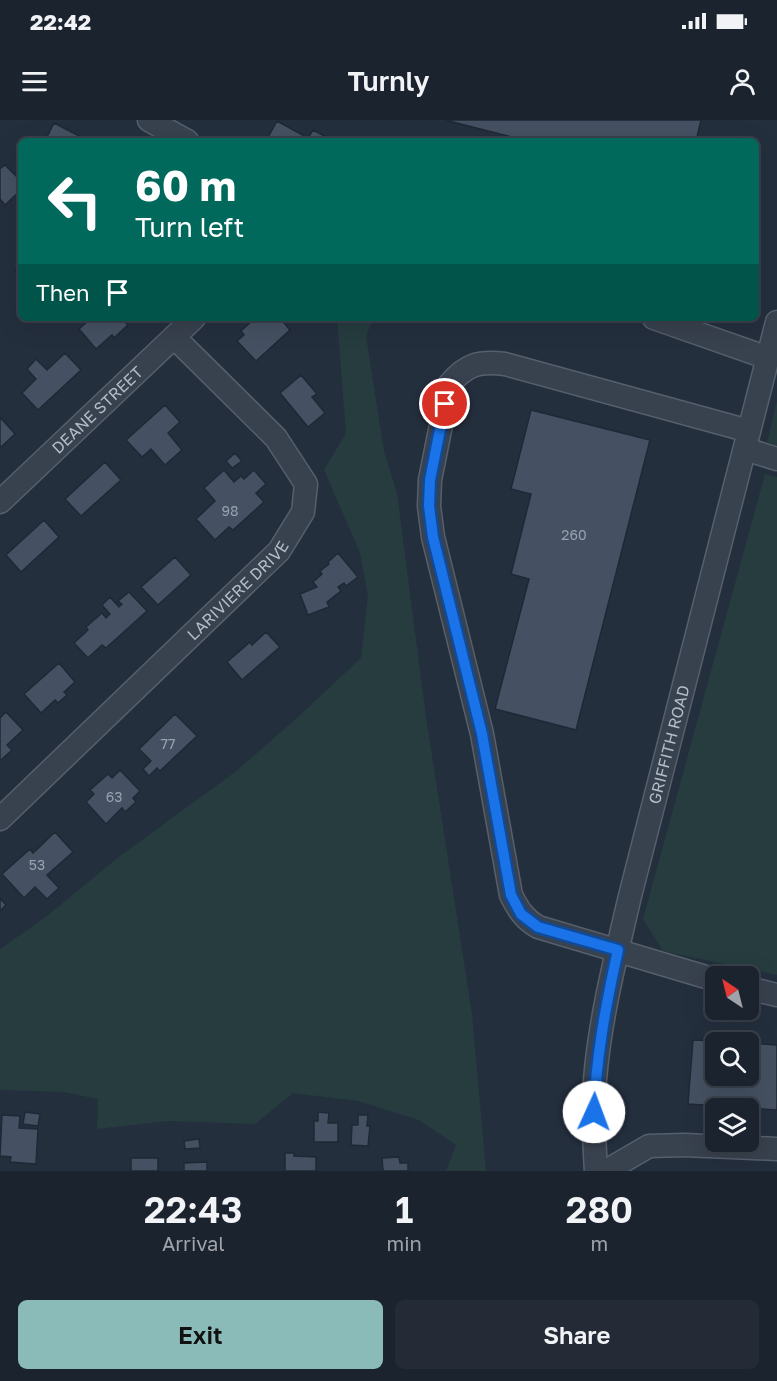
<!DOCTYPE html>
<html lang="en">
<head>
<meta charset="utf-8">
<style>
	body { margin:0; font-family:"Golos Text",sans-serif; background:#242b36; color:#f1f3f6; height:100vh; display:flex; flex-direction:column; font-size:22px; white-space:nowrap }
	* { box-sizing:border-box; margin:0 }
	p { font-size:20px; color:#a0a4aa }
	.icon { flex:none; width:33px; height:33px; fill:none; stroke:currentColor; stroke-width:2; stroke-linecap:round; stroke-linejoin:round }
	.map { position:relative; height:1051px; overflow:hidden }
	.drawer { display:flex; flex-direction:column; background:#1b232e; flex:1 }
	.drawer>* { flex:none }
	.hud { position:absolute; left:18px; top:18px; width:741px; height:183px; border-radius:9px; box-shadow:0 6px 24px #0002,0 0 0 2px #39404a; background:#00695c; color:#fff; overflow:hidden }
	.needle { width:39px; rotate:325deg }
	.fabs { position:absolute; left:705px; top:846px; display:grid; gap:12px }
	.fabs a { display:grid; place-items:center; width:54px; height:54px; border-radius:9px; background:#1b232e; box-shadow:0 6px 24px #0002,0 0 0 2px #39404a; font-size:30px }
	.pin { position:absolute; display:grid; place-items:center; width:51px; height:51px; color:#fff; margin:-26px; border:3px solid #fff; border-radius:50%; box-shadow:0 2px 6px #0007 }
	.me { position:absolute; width:66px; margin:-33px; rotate:2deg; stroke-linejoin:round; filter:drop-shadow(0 0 4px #0008) }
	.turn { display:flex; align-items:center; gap:21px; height:126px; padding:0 18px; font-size:27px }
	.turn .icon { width:78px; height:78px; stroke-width:2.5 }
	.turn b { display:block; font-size:42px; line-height:51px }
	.then { display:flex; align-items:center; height:57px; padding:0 18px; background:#0003; gap:12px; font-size:22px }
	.eta { display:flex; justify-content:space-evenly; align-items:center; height:102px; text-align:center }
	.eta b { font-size:36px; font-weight:600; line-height:42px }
	.primary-button { display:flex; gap:12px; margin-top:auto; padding:12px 18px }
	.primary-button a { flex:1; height:69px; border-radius:9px; background:#8bbbb9; color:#111; font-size:24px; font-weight:600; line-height:69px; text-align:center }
	.primary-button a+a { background:#242b36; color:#f1f3f6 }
	.status { display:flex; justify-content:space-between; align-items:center; height:42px; padding:0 30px; background:#1b232e; direction:ltr }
	.status svg { height:16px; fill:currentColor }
	header { display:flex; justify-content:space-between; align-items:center; height:78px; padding:0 18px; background:#1b232e; font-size:27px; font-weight:600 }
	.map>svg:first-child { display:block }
	.green { fill:#263c3f }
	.building { fill:#455162; stroke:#1f2835; stroke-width:1.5 }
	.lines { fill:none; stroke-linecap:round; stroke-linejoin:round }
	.minor-casing { stroke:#565f6c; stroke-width:25 }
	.minor { stroke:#38414e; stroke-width:22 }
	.route-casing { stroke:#114b97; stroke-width:15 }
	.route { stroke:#1a73e8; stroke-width:10 }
	.labels { text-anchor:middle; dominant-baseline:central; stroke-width:4.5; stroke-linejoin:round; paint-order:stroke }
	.number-label { font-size:14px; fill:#98a1af }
	.street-label { font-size:16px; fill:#b4bcc9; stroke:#1d2633 }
</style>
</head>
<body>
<div class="status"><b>22:42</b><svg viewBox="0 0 49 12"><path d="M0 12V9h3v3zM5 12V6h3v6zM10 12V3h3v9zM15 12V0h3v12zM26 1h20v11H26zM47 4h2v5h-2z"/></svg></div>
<header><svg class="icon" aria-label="menu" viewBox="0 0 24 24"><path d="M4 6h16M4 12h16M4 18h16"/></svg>Turnly<svg class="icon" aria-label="person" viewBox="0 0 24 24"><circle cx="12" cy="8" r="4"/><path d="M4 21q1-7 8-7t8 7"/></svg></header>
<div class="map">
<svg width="777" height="1051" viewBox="0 0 777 1051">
	<rect width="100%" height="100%" fill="#242f3e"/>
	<path class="green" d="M337 198H372V202L366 216 384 331 397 373 426 597 472 894 486 1051H446L456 1025 419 1000 358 981 293 973 255 1004 168 1001 97 1009 98 979 63 972 0 970V829L47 796 116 739 235 652 299 596 361 538 368 476 360 433 324 350 346 313Z
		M777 281V326L767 323Z
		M765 354 777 357V855L663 831 643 799Z"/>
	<path class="building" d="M445 0H701L696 21H528Z
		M277 1 308 18 313 10 330 19 328 21H266Z
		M54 3 89 21H45Z
		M5 45 21 61V70L5 85 0 79V49Z
		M21 145V157L15 151Z
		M91 198H130L125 202 128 205 114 218 112 215 96 229 79 209Z
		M255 198H280L290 210 256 241 237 221 244 215 241 211Z
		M65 233 81 250 38 290 22 273 36 259 27 249 36 239 47 250Z
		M301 255 317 274 312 277 325 293 308 307 280 273Z
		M165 285 180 302 168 313 182 330 165 345 151 329 142 337 126 320Z
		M531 290 650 320 576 610 495 589 529 459 511 454 531 374 511 369Z
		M0 297 15 314 0 328Z
		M235 333 242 341 232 348 226 341Z
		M105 342 121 360 81 396 65 379Z
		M224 350 234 362 241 356 244 359 254 350 266 364 256 373 264 382 233 410 229 407 215 420 196 399 215 381 204 368Z
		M44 400 59 417 21 452 6 435Z
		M338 433 358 457 346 466 344 463 338 467 341 471 327 482 329 487 308 495 300 474 317 467 313 462 322 454 320 451 329 444 328 442Z
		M175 437 191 455 158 485 141 467Z
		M129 472 147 491 106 528 102 525 88 538 74 523 88 510 86 507 102 493 106 498 110 494 102 485 110 477 119 487 122 484 118 481Z
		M266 512 280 527 242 560 227 542 250 522 252 525Z
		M59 543 75 562 64 572 67 575 58 583 55 580 41 593 24 574Z
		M6 592 23 610 7 625 12 630 0 641V598Z
		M175 594 197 616 160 651 157 648 149 656 143 649 151 641 139 629Z
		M120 650 140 671 133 678 136 682 125 692 122 688 106 704 86 682 94 674 90 670 108 654 112 658Z
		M55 712 73 732 47 755 59 768 47 779 35 767 24 778 2 754 30 729 33 733Z
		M0 778 6 785 0 791Z
		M693 920 737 922H716V956H748V923L777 925V990L688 984Z
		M25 992 40 994 38 1006 23 1004Z
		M318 992 329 993 328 1003H338V1022H314V1001H318Z
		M2 995 20 996 19 1008 38 1009 36 1044 10 1042 11 1037 0 1036Z
		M358 995H368L367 1006H370L368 1026 351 1025 352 1005H358Z
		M199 1019 200 1028 185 1029 184 1021Z
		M285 1033H294V1036L316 1037V1051H285Z
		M399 1037 400 1043H408V1051H383L382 1038Z
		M131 1038H158V1051H131Z
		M207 1042V1051H184V1043Z"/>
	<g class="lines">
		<defs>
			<g id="minor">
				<path d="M149 0 187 21"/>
				<path d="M654 198 768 238"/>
				<path d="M745 329 777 339"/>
				<path id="s1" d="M0 382 194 198"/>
				<path id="s2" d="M0 699 279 431 303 392 306 364 276 318 174 217"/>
				<path d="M716 860 538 807C524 799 518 789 511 775L482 614 433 417 429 386 430 360 449 265C466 244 479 241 505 244L749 311"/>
				<path d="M748 868 777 875"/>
				<path id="s3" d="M596 1051C594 1021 593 990 595 960 600 898 616 836 630 776L777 202"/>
				<path d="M606 1051 649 1026 684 1025 777 1029"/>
			</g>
		</defs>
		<use href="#minor" class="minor-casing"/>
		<use href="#minor" class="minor"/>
	</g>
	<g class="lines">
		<defs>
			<path id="route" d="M445 284 430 360 429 386 433 417 482 614 511 775 521 794 538 807 618 830C606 884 596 937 594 992"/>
		</defs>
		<use href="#route" class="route-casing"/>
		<use href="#route" class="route"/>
	</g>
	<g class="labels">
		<g class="number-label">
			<text x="230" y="390">98</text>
			<text x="574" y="414">260</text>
			<text x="168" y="623">77</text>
			<text x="114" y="676">63</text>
			<text x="37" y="744">53</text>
		</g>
		<g class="street-label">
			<text stroke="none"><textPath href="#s1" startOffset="134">DEANE STREET</textPath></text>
			<text stroke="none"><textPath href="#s2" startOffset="330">LARIVIERE DRIVE</textPath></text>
			<text stroke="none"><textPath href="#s3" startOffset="435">GRIFFITH ROAD</textPath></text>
		</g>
	</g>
</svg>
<div class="fabs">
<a><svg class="needle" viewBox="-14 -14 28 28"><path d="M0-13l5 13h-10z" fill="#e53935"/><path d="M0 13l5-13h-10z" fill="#a0a4aa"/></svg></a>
<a><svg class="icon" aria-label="search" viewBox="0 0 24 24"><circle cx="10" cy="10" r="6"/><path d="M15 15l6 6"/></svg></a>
<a><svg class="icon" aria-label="layers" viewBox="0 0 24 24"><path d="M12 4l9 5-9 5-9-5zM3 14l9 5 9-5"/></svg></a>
</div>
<div class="pin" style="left:445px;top:284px;background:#d93025"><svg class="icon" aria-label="arrive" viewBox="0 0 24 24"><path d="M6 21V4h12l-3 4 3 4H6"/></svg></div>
<svg class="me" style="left:594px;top:992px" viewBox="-20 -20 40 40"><circle r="19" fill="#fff"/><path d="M0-13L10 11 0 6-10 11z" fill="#1a73e8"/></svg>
<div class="hud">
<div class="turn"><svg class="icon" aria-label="left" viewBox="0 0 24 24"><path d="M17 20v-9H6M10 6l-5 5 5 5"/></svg><div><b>60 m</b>Turn left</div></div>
<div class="then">Then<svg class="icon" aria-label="arrive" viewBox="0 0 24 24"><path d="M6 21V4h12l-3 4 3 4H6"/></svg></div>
</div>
</div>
<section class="drawer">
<div class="eta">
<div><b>22:43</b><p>Arrival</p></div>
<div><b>1</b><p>min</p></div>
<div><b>280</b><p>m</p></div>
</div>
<div class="primary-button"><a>Exit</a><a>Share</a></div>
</section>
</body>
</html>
